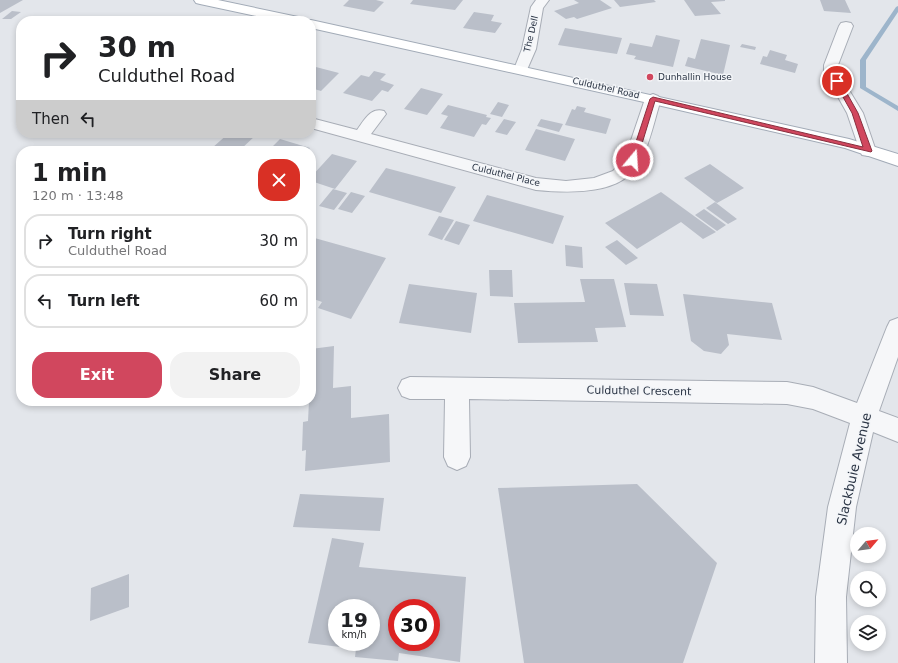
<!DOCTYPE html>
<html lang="en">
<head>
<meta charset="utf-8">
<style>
	body { margin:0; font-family:"DejaVu Sans",sans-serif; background:#f2f2f2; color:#202124; height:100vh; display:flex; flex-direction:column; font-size:15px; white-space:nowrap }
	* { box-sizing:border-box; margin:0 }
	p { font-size:13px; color:#757577 }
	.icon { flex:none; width:22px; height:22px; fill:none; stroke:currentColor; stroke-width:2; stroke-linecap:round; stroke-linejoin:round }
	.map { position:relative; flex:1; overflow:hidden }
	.details { position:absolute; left:16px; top:146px; width:300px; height:260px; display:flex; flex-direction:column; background:#fff; border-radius:16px; box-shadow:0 2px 6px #0003 }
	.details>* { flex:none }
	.hud { position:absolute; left:16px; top:16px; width:300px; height:122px; border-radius:16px; box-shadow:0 2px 6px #0003; background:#fff; color:#202124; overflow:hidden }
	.needle { width:26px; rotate:61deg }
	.tools { position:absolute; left:850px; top:527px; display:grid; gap:8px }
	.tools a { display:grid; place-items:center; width:36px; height:36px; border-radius:50%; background:#fff; box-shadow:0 2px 6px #0003; font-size:20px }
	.speed { position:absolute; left:328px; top:599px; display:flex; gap:8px; font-size:20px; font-weight:700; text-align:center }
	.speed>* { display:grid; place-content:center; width:52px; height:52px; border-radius:50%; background:#fff; box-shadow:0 2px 6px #0003; line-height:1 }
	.speed small { font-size:10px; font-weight:400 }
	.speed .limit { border:6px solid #d22; background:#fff; color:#111 }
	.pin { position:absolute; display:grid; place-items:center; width:34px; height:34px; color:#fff; margin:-17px; border:2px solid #fff; border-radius:50%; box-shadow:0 1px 4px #0007 }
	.me { position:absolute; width:44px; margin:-22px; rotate:18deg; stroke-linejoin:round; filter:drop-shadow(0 0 3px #0008) }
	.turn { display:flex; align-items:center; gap:14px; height:84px; padding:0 16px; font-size:18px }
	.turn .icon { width:52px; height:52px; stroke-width:2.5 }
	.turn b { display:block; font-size:28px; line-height:34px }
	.then { display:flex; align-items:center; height:38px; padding:0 16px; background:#0003; gap:8px; font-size:15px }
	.round { display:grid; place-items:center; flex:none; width:42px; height:42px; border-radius:16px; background:#f2f2f2 }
	.head { display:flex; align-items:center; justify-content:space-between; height:68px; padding:0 16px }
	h1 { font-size:24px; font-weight:800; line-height:30px }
	.primary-button { display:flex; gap:8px; margin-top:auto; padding:8px 16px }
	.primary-button a { flex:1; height:46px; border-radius:16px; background:#d1475e; color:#fff; font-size:16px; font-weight:800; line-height:46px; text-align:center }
	.primary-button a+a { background:#f2f2f2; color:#202124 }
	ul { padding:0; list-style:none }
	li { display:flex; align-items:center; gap:12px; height:54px; margin:0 8px 6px; padding:0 8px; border:2px solid #e0e0e0; border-radius:16px }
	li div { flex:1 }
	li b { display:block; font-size:15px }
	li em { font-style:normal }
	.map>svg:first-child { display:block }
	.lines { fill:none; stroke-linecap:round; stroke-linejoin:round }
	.stream { fill:#9db5cb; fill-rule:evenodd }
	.building { fill:#babfc9; fill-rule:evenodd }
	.minor-casing { stroke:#a8adb6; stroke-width:2 }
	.major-casing { stroke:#a2abb7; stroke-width:2 }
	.minor { fill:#f6f7f9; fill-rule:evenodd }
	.major { fill:#fff; fill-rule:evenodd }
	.route { fill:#d1475e; stroke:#882e3d }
	.poi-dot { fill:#d1475e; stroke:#f3f5f8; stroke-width:1.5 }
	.labels { text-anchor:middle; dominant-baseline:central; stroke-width:3; stroke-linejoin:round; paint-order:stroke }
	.far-street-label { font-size:9px; fill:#2a3444; stroke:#f3f5f8 }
	.far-poi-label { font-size:9px; fill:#2a3444; stroke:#f3f5f8; text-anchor:start }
	.street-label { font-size:11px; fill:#2a3444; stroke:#f3f5f8 }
	.near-street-label { font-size:13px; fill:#2a3444; stroke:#f3f5f8 }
</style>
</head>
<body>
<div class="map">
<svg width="898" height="663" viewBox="0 0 898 663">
	<rect width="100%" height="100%" fill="#e3e6eb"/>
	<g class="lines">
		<path class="stream" d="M898 6V12L866 60V87L898 106V111L860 88V60L896 7Z"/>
	</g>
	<path class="building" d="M0 0H23L0 13Z
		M349 0H376L384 2 374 12 343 6Z
		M413 0H463L455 10 410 4Z
		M574 0H600L612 8 577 19 574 17 566 19 554 11 579 3Z
		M614 0H654L656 2 620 7Z
		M684 0H725V1L711 2 721 14 695 16Z
		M820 0H845L851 13 824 11Z
		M12 11 21 12 11 19H2Z
		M474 12 494 15 491 21 502 23 495 33 463 28Z
		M565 28 622 38 617 54 558 45Z
		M656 35 680 40 673 67 634 59 636 56 626 54 630 43 652 47Z
		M701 39 730 45 723 75 685 66 688 57 695 59Z
		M742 44 756 47 755 50 740 47Z
		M770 50 787 55 785 60 798 64 795 73 760 64 763 56 767 57Z
		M312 66 339 73 321 91 311 88Z
		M374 71 386 74 380 80 394 85 388 92 382 90 372 101 343 93 361 75 369 77Z
		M421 88 443 94 427 115 404 109Z
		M498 102 509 105 502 117 490 114Z
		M448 105 487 115 486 117 491 118 486 125 482 124 474 137 440 128 448 116 441 114Z
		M577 106 586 108 584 112 611 119 606 134 565 125 572 109 575 110Z
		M504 119 516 122 507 135 495 132Z
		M541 119 563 124 559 132 537 126Z
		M536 129 575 139 565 161 525 150Z
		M229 133H258L239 151H221L212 148Z
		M280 139 310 148 307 151H268Z
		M332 154 357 161 335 189 311 181V177Z
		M710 164 744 188 717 203 684 178Z
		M386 168 420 177 456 187 441 213 369 192Z
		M333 189 347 193 334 210 319 206Z
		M351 192 365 196 352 213 338 209Z
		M661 192 716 232 703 239 681 222 637 249 605 223Z
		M487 195 564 216 553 244 473 221Z
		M715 202 737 219 728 224 706 208Z
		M704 209 726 225 717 231 695 215Z
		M439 216 454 220 442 240 428 235Z
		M456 221 470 225 459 245 444 240Z
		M311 237 386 258 351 319 318 308 322 302 311 298V271L315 265 311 264Z
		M617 240 638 258 626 265 605 247Z
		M565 245 582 247 583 268 566 266Z
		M489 270H512L513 297 490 296Z
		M580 279H614L626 327 595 328 598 342 518 343 514 303 585 302Z
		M624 283 657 284 664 316 630 315Z
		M409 284 477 293 471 333 399 323Z
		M683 294 772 303 782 340 727 334 729 345 721 354 704 351 691 341Z
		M334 346 333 388 351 386V418L389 414 390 462 305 471 306 450 302 451 303 422 308 421 309 401H311V349Z
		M637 484 717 563 683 663H524L498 488Z
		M300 494 384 498 380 531 293 527Z
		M332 538 364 543 359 567 466 577 460 662 399 653 398 661 355 657 356 649 308 643ZM337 608H371V642H337ZM397 608H431V642H397Z
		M129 574V607L90 621 91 588Z"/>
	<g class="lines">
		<defs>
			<path id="minor" d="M536 0H549L543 8 536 49 526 72 521 73 516 72 514 69 522 49 531 7Z
				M846 22 851 23 853 26 838 65V72L863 113 876 151 874 155 868 156 862 155 860 151 847 113 824 72V65L839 26 841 23Z
				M653 94 658 96 661 99C655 118 650 143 641 160 624 196 569 193 536 190L311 128V118L357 130C364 121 370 107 384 111L386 114 371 134 536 178 566 181 594 178 613 171 625 158 645 99 648 96Z
				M898 318V357L879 411 898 418V442L873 432 856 507 846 597 847 663H815L816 597 828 507 850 423 813 409 787 404 469 399 470 457 466 466 457 470 448 466 444 457 445 399H410L402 396 398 388 402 380 410 377 787 382 813 387 857 403 887 327 890 321Z"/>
			<path id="major" d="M194 0H218L298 17 303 18 305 21H280L200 4 196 3Z
				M311 20 849 139 898 154V166L845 148 653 104 311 28V21H307Z"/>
		</defs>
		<use href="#minor" class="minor-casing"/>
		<use href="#major" class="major-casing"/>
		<use href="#minor" class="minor"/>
		<use href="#major" class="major"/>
	</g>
	<path class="route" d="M837 79 840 81 858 113 872 151 871 152 655 101 637 160 633 163 630 160 650 99 653 97 863 147 852 113 834 81Z"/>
	<circle class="poi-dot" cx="650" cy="77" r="4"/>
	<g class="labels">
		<g class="far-street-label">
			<text transform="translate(531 34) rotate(-77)">The Dell</text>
			<text transform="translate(606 88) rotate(13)">Culduthel Road</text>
			<text transform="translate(506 175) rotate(14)">Culduthel Place</text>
		</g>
		<g class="far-poi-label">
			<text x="658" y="77">Dunhallin House</text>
		</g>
		<g class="street-label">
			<text transform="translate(639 391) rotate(1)">Culduthel Crescent</text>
		</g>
		<g class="near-street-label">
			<text transform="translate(854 469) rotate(-77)">Slackbuie Avenue</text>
		</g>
	</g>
</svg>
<div class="tools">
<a><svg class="needle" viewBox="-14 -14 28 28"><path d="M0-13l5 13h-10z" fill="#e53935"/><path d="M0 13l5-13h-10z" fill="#757577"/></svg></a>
<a><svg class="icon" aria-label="search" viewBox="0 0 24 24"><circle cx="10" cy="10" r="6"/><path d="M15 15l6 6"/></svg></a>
<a><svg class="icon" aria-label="layers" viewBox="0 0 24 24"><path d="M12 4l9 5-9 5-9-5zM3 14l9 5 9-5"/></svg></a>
</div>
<div class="speed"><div>19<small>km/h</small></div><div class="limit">30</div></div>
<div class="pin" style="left:837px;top:81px;background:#d93025"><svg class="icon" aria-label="arrive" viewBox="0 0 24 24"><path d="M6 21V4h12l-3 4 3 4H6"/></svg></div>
<svg class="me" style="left:633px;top:160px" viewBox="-20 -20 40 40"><circle r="17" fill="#d1475e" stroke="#fff" stroke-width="3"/><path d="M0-11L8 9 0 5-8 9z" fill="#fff"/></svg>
<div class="hud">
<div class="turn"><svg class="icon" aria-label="right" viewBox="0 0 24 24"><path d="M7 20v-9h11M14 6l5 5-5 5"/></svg><div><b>30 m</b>Culduthel Road</div></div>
<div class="then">Then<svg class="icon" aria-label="left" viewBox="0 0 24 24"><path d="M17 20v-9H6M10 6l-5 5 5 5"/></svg></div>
</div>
<section class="details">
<div class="head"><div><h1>1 min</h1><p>120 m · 13:48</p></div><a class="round" style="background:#d93025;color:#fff"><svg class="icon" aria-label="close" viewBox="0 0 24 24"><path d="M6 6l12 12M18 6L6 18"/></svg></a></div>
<ul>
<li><svg class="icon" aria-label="right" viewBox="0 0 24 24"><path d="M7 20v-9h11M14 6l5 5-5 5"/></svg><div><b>Turn right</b><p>Culduthel Road</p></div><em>30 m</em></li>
<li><svg class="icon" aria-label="left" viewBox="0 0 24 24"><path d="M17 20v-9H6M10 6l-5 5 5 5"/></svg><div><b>Turn left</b></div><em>60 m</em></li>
</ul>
<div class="primary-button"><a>Exit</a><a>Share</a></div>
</section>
</div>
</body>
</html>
